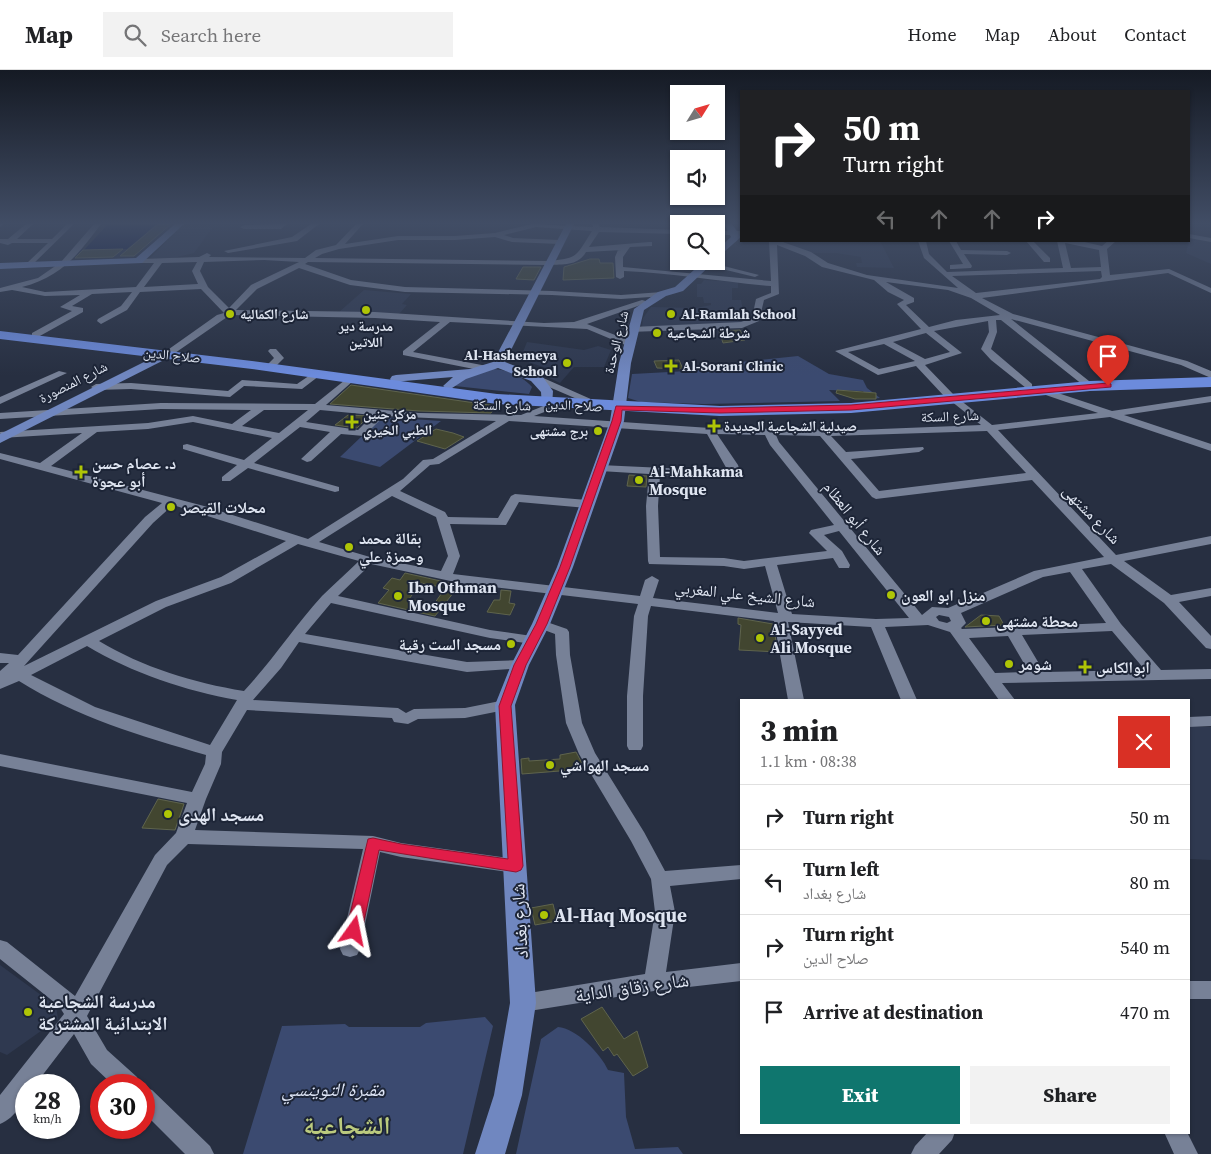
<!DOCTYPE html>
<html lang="en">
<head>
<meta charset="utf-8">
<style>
	body { margin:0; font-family:"Source Serif 4","Noto Naskh Arabic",serif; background:#f2f2f2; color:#202124; height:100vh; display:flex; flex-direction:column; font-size:19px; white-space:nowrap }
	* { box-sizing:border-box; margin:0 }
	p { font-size:16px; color:#757577 }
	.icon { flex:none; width:28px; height:28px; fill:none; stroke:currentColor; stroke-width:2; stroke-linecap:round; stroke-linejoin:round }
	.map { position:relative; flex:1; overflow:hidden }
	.drawer { position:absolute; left:740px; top:629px; width:450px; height:435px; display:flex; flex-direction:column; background:#fff; border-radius:0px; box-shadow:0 1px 4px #0004 }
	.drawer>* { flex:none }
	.guide { position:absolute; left:740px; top:20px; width:450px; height:152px; border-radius:0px; box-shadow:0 1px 4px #0004; background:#202124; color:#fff; overflow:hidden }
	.needle { width:32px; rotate:53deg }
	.buttons { position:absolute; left:670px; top:15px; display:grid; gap:10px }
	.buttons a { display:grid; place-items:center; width:55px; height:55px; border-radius:0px; background:#fff; box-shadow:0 1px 4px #0004; font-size:25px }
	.speed { position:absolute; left:15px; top:1004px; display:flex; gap:10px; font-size:25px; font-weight:700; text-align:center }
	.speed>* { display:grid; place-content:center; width:65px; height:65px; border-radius:50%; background:#fff; box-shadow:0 1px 4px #0004; line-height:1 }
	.speed small { font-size:12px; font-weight:400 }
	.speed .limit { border:8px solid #d22; background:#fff; color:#111 }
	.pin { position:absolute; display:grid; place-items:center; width:42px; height:42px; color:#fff; margin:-51px -21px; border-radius:50% 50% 50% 0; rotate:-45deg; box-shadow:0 0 5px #0007 }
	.pin .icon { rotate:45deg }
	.me { position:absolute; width:55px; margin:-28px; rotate:12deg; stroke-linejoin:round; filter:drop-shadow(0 0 4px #0008) }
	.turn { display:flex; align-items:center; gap:18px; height:105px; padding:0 20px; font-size:22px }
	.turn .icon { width:65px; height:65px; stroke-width:2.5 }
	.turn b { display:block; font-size:35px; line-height:42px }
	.lanes { display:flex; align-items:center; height:48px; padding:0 20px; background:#0003; justify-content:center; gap:25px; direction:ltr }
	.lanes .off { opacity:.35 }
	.round { display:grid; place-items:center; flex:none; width:52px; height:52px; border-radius:0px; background:#f2f2f2 }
	.headline { display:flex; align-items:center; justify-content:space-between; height:85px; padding:0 20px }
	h1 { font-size:30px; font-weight:800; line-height:38px }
	.button { display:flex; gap:10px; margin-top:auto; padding:10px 20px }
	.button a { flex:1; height:58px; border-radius:0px; background:#0f766e; color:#fff; font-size:20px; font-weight:800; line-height:58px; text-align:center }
	.button a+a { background:#f2f2f2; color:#202124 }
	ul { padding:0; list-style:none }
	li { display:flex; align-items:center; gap:15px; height:65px; padding:0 20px; border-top:1px solid #e0e0e0 }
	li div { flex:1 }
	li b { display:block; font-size:19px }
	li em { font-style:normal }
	header { display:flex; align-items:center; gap:30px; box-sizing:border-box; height:70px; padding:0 25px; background:#fff; border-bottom:1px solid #e0e0e0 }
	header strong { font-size:24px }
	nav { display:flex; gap:28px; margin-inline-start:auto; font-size:18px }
	.search { width:350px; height:45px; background:#f2f2f2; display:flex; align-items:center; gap:12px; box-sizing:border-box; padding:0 18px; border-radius:0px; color:#757577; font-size:19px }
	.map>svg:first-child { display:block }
	.built { fill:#2f3950 }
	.green { fill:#3b4a70 }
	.water { fill:#050f3c }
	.building { fill:#424630; stroke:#5f644d }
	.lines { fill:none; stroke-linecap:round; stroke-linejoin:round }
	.minor { fill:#778197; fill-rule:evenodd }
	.major { fill:#7087c0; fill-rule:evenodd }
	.highway { fill:#6c8bdc; fill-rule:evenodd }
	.route { fill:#e11d48; stroke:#92132f }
	.poi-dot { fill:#afc506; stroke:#1d2537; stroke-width:2 }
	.labels { text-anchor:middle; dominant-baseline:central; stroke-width:4; stroke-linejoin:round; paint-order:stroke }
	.far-poi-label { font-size:14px; font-weight:bold; fill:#dfe5f1; stroke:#1d2537; text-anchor:start }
	.far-street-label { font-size:14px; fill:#dfe5f1; stroke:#1d2537 }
	.poi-label { font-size:16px; font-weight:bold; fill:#dfe5f1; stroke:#1d2537; text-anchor:start }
	.street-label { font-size:16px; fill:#dfe5f1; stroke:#1d2537 }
	.near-poi-label { font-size:19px; font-weight:bold; fill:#dfe5f1; stroke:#1d2537; text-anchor:start }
	.near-street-label { font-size:19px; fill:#dfe5f1; stroke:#1d2537 }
	.near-park-label { font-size:19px; font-style:italic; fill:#dde4f5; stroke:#1d2537 }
	.near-district-label { font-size:25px; font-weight:bold; fill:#bbca7e; stroke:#1d2537 }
</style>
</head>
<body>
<header>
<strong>Map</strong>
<div class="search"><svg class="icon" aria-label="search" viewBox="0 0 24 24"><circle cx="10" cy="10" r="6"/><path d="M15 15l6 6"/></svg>Search here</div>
<nav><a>Home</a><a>Map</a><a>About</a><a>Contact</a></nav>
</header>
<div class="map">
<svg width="1211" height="1084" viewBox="0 0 1211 1084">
	<rect width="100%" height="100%" fill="#272f41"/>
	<path class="built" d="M181 157H213L194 183 173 188H150Z
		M1190 167 1211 171V194L1186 183Z
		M880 171 894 198 857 197 856 193H862L861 187 836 183H808L784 172Z
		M54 197 41 209 0 218V199Z
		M704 210 738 212V218H732V230H741L745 252 642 257 643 248 651 237 696 238 711 235V233H704L703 227H697V214H701Z
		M364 220 411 224 402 234 407 235 399 244 338 243Z
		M527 272 584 280 598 276 611 280 604 297H574L560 313 541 304 549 299 516 288 524 287 522 284Z
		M1189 657H1211V790L1189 789Z
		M0 895 56 936 58 949 7 985 0 982Z"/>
	<path class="green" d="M798 286 829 304 863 310 867 318 880 328 868 329 863 321 829 320 840 331 704 334 641 332 628 328 632 304 688 301 712 295Z
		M492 299C506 299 523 306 532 317L529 324 455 316 457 311Z
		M382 347 441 351 380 397 340 387Z
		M485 947 493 956 463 1084H243L282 956 345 954 349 957H420L426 953Z
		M558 957C576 958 601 984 608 1000L624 1003 626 1047 635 1079 678 1077 683 1084H516L541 969Z"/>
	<path class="water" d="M108 154H157L127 179 84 180Z"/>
	<path class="building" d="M158 154H171L134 186H120Z
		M123 179 113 187 75 188 83 180Z
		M590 189H599L600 193H613L614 208 563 210 564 197Z
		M523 197H541L534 210 516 209Z
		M740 260 745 270 723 273 719 261Z
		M679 290 683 299 657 298 654 291Z
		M351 315 496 336 491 343 419 341 330 334Z
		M837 320 876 323V329H855L836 323Z
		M348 345 369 346 357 358 335 355Z
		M436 359 453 363 464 367 445 379 417 371Z
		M629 405 647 406 646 417 627 416Z
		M405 503 454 514 450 519 421 513 409 529 434 534 444 520 454 522 435 546 378 533 389 520 383 518 392 508 400 510Z
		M501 520 511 521 509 533 515 534 510 545 487 542 494 530H500Z
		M981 545 999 546 1004 555 965 557Z
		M738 548 773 554 778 582 739 580 741 555 738 554Z
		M576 682 585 699 522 704 521 689 529 688V691L560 689V685Z
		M158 729 184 734 175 760 142 758Z
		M553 834 557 851 535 855 531 838Z
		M602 937 624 969 637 961 648 997 633 1006 617 984 614 986 608 977 603 981 581 949Z"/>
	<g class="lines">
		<path class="minor" d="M0 154H4L0 157Z
			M26 154H33L17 169H52L67 154H74L30 197 26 195 27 193 48 173H12L8 175 0 173V169H8Z
			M94 154H101C78 185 61 207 22 217L45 222 136 217 154 193H136V189H139L199 187 207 183 211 185 209 187 305 188 316 180 336 175 356 154H363L345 174 398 166H455L495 163 532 154 593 157 592 154H598L600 157 679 160V164L599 162 589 177 649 172H652V176L630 177 623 187V197L771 211 769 171H780L811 182 828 193 867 205 958 218 924 188 918 171H926L929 184 947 202 1063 198 1057 171H1080L1102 176 1108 171H1116L1107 179 1110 205 1169 199 1211 218V223L1168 203 982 228 1013 244 1187 291 1211 301V308L1181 295 1011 249 1089 311V315H1083L1001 250H996L997 262 991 279 1032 314V318H1026L991 290 981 279 989 262 988 251 934 261 962 283 925 295 953 324 944 326 916 296 878 305 835 281 921 259 897 234 904 230 888 222 874 210 822 197 805 186 777 175 779 224 764 230 759 251 742 258 629 262 628 260 632 257 741 252 752 248 756 229 771 223V216C722 212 673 203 624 201V207L620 209 616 207 615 187 618 180H622L586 182C578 196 564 194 549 195L308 192 305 194 351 210 405 217 552 221 621 225 662 222H665V226L621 229 552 225 405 222 350 215 299 198 257 219 236 240 375 242 544 253 574 252 642 230 649 232 587 254 633 272 635 274 630 277 587 259 450 252 413 282 487 296V300L484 301 403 285V281L440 252 375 248 230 245 175 283H169V279L217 245 224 243 201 219 140 222 127 240 101 254 97 251 98 249 121 236 132 222 92 224 72 236 83 238V242L38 267H32V263L72 241 60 237 80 225 45 226 12 220 0 222V218L38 208 61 192ZM536 157 592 161C576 186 579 188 549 191L315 188 322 184 339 179 398 170H455L495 167 512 172 560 174 564 172 560 170 513 168 504 165ZM1065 173 1099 180 1101 197 1071 198ZM264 190 299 192 251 215 229 238 208 217 200 201 204 192ZM197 192 192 201 198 214 144 217 162 193ZM1101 201 1102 207 1100 209 976 223 952 206ZM886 212 948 220 971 228 1000 245 956 250 929 257 906 235 914 232V228ZM926 263 950 282 925 289 893 272ZM884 274 915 291 879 299 848 282Z
			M287 154 281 159H244L240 157 244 155Z
			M311 154H319L297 171 228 183 224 181 292 167Z
			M716 161H741V165H716Z
			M1189 164 1211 168V172L1189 168Z
			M949 171H956L961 180 1007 181 1011 183 1007 185 964 184 972 196 971 198 953 199H950V195L963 194Z
			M1026 171H1033L1050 188V192H1044Z
			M689 191H704L759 205 755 207Z
			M270 279H276L284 288 276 296 268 294 274 288 268 281Z
			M59 301 67 303 0 334V327Z
			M316 301 319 302V306L302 319 244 316 230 327 131 319 96 320 91 317 96 314 131 313 228 321 242 310 297 314Z
			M350 306 353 307V311L326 335 419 343 521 345 556 331 560 332V336L534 346 710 358 856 360 981 355 951 331 950 329 955 326 992 355 1098 343 1040 323 1038 321 1043 318 1112 341 1211 326V332L1124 345 1211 374V381L1110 347 998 360 1116 485 1211 466V474L1124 491 1171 525 1211 518V526L1179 532 1211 566V579L1206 578 1164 533 1111 494 1082 499 1121 554 1161 600 1211 599V609L1002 613 1015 630H999L950 562 928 555 885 557 917 630H901L871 557 788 552 804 630H788L774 551 651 536 648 546 643 626V676L641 680H629L627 676V626L634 546 638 534 460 513 371 494 338 526 490 560 532 566 539 570 532 574 490 568 331 533 305 564 467 592 520 590 525 592 527 595 525 598 467 602 299 572 281 598 253 630 398 638 406 643 414 639 465 638 505 630 510 631 513 635 510 639 465 648 418 649 408 654 394 652 392 648 247 640 222 682 221 694 206 729 195 760 373 766 401 773 516 789 522 791 525 796 522 801 516 803 401 787 380 782 360 879 357 885 350 887 343 885 340 879 363 779 188 774 167 795 87 946 107 980 137 1007 140 1015H113L91 994 74 964 35 1015H26C26 1031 15 1048 0 1054V1025L64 944 59 936 0 889V870L7 872 75 926 155 785 176 763 187 733 0 696V684L192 722 205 694 206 685C141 666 76 647 19 611L0 619V601L9 593H0V583L18 585 145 447 162 433 0 389V383L40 393 82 363 1 368 0 362 148 353 193 346 232 354 251 340 161 339 0 349V343L161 333 315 334ZM264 340H308L279 363 242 356ZM320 340 373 345 358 360 306 352ZM384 346 496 351 433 389 423 390 403 409 308 469 204 436 51 396 97 362 148 359 193 352 272 368 244 390 187 374 183 375V379L237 395 222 407V411H230L248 398 335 422 339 421V417L254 393 300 357 330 362 301 389 307 392 311 391 341 364 364 366ZM509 351 707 364 728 401 600 395 594 398 600 401 649 404 646 436 648 491 649 494 724 496 744 499 765 496 778 543 653 528 659 510 652 506 645 510 640 526 453 504 460 486 450 454 506 455 519 432 587 438 593 434 587 430 515 424 511 426 498 448 448 447 445 442 400 421 430 395 439 394ZM987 361 1026 403 879 421 851 389 919 382 924 379 923 377 846 382 831 366ZM717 364 765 365 770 375 834 455 811 460 809 463 827 481 744 491 724 488 660 487 658 436 660 405 735 408 741 405 738 395ZM776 365 820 366 872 427 876 429 1032 410 1104 487 1034 501 948 538 932 537 922 545 779 372ZM392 426 436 447 448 486 441 501 370 487 319 472ZM173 435 286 471 221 507 156 531 24 596 153 453ZM839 461 909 548 876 549 792 544 777 495 833 488 839 498H849L850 495 842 481 824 465ZM298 474 359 491C347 503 334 514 322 526 294 557 272 591 244 621 194 613 142 597 99 571L166 537 231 513ZM1070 502 1106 553 962 559 961 558 966 553 961 543 1043 507ZM939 545 949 547 951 551 947 553 939 551 936 547ZM1112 561 1145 600 1044 602 1022 565ZM1008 566 1029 602 995 603 969 568ZM87 576C132 603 186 621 237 630L210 675 95 637 31 605Z
			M535 307H541L593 330 584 332 535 311Z
			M541 550 567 559 569 562 570 585 582 653 595 683 644 762 665 801 741 795V809L670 816 675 842 666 902 741 893V911L654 921 523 942 516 940 513 933 516 926 523 924 645 904 655 842 651 809 631 771 579 684 566 653 556 585 555 564 536 557 534 554 536 551Z
			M1211 646V656L1189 657V647Z
			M1189 911H1211V929H1189Z
			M144 1017 152 1020 210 1076 214 1084H185L144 1043Z
			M928 1062H955L952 1070 939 1084H911L915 1076Z
			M1164 1062H1187L1198 1084H1174Z"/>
		<path class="major" d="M175 154H184L142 193 0 199V193L136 188Z
			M566 154H574L505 292 542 306 553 321 552 336H542L541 322 531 311 498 298 466 309 449 320 443 316 453 307 392 312 390 309 392 306 396 305 470 299 493 292Z
			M724 154H732L741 167 716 189V181L731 167Z
			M704 191H715L683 221 666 226 644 240 631 293 624 351 573 497 550 554 529 595 515 635 536 933 522 1025 505 1084H475L494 1025 510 933 495 635 511 595 532 554 557 497 610 351 619 293 634 239 658 222 675 217Z
			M166 281 172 285 170 287 0 373V364Z"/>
		<path class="highway" d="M0 261 252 291 497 324 720 336 851 333 1090 311 1211 307V317L1090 321 851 343 720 346 497 334 252 299 0 269Z"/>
	</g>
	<linearGradient id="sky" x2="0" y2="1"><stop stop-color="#151a24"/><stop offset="0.5" stop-color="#414d65"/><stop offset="1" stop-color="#414d65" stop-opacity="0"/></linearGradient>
	<rect width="1211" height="306" fill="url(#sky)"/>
	<path class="route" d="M1108 313 1111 314V317L851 340 720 343 622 340 621 351 570 497 547 554 526 595 511 636 523 796 521 800 516 802 379 780 362 861 360 866 354 868 348 866 346 861 368 769 373 768 401 774 508 789 499 636 514 595 536 554 560 497 612 351 616 336 720 338 851 335Z"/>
	<g class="poi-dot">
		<circle cx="366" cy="240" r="5"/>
		<circle cx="230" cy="244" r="5"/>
		<circle cx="671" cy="244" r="5"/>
		<circle cx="657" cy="263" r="5"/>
		<circle cx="567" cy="293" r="5"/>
		<path d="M668.5 288.5h5v5h5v5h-5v5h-5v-5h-5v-5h5z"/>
		<path d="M349.5 344.5h5v5h5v5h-5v5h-5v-5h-5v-5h5z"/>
		<path d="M711.5 348.5h5v5h5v5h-5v5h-5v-5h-5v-5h5z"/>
		<circle cx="598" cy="361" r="5"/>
		<path d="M78.5 394.5h5v5h5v5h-5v5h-5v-5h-5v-5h5z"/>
		<circle cx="639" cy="410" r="5"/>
		<circle cx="171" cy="437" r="5"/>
		<circle cx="349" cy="477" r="5"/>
		<circle cx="891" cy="525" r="5"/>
		<circle cx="398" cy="526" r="5"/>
		<circle cx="986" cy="551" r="5"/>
		<circle cx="760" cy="568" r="5"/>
		<circle cx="511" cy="574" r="5"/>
		<circle cx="1009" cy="594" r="5"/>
		<path d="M1082.5 589.5h5v5h5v5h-5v5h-5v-5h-5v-5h5z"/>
		<circle cx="550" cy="695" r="5"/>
		<circle cx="168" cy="744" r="5"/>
		<circle cx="544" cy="845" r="5"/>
		<circle cx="28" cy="942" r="5"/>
	</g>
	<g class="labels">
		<g class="far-poi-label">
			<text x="240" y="244">شارع الكماليه</text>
			<text x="681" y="244">Al-Ramlah School</text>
			<text x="366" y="256" text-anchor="middle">مدرسة دير<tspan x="366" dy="16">اللاتين</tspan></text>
			<text x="667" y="263">شرطة الشجاعية</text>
			<text x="557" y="285" text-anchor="end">Al-Hashemeya<tspan x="557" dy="16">School</tspan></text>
			<text x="682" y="296">Al-Sorani Clinic</text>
			<text x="363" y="344">مركز جنين<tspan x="363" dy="16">الطبي الخيري</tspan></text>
			<text x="724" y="356">صيدلية الشجاعية الجديدة</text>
			<text x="588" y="361" text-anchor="end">برج مشتهى</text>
		</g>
		<g class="far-street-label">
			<text transform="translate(616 272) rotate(-76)">شارع الوحدة</text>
			<text transform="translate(172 285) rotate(6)">صلاح الدين</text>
			<text transform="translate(73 312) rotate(-27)">شارع المنصورة</text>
			<text transform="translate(502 335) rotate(1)">شارع السكة</text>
			<text transform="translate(574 335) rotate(3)">صلاح الدين</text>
			<text transform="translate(950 346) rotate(-2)">شارع السكة</text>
		</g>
		<g class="poi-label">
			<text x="92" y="393">د. عصام حسن<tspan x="92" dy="18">أبو عجوة</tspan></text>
			<text x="649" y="401">Al-Mahkama<tspan x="649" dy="18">Mosque</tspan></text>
			<text x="181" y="437">محلات القيصر</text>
			<text x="359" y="468">بقالة محمد<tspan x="359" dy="18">وحمزة علي</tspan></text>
			<text x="408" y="517">Ibn Othman<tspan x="408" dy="18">Mosque</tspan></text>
			<text x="901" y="525">منزل ابو العون</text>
			<text x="996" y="551">محطة مشتهى</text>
			<text x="770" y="559">Al-Sayyed<tspan x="770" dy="18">Ali Mosque</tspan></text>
			<text x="501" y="574" text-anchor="end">مسجد الست رقية</text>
			<text x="1019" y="594">شومر</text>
			<text x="1096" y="597">ابوالكاس</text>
			<text x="560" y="695">مسجد الهواشي</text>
		</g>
		<g class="street-label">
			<text transform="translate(1092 444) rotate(46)">شارع مشتهى</text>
			<text transform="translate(855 448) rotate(51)">شارع أبو العظام</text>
			<text transform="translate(745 524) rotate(6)">شارع الشيخ علي المغربي</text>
		</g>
		<g class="near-poi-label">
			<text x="178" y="744">مسجد الهدى</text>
			<text x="554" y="845">Al-Haq Mosque</text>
			<text x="38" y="931">مدرسة الشجاعية<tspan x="38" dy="22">الابتدائية المشتركة</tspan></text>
		</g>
		<g class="near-street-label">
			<text transform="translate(519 851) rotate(-93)">شارع بغداد</text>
			<text transform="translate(632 917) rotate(-8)">شارع زقاق الداية</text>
		</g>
		<g class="near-park-label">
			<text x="333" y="1019">مقبرة التوينسي</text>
		</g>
		<g class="near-district-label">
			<text x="347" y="1055">الشجاعية</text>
		</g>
	</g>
</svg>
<div class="buttons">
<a><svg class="needle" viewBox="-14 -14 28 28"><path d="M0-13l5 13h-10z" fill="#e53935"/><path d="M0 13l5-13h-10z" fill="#757577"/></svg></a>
<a><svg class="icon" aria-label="sound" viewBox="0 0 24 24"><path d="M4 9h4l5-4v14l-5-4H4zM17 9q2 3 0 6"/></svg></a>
<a><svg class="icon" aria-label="search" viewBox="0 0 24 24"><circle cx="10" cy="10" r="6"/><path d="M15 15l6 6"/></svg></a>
</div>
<div class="speed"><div>28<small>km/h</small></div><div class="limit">30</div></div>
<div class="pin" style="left:1108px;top:316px;background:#d93025"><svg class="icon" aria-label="arrive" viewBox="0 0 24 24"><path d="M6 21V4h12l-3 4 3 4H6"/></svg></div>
<svg class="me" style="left:354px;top:861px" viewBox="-20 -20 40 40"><path d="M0-17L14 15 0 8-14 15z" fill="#e11d48" stroke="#fff" stroke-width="4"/></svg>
<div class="guide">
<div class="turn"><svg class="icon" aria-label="right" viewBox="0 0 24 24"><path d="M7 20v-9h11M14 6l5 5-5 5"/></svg><div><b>50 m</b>Turn right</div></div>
<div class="lanes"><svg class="icon off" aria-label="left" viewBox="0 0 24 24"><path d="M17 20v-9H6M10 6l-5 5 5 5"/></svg><svg class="icon off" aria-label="ahead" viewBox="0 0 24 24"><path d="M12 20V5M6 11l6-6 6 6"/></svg><svg class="icon off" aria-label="ahead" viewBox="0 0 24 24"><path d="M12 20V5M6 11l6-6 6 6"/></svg><svg class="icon" aria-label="right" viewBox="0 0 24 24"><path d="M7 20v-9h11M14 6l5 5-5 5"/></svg></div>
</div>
<section class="drawer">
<div class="headline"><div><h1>3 min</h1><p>1.1 km · 08:38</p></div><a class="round" style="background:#d93025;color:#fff"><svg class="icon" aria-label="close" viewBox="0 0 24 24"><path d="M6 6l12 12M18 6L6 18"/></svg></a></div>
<ul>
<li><svg class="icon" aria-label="right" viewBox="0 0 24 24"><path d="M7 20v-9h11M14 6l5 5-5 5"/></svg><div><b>Turn right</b></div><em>50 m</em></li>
<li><svg class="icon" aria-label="left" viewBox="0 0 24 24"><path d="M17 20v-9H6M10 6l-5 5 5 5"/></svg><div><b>Turn left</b><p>شارع بغداد</p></div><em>80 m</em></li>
<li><svg class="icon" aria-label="right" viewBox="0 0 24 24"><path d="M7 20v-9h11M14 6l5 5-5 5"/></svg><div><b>Turn right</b><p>صلاح الدين</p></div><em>540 m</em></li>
<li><svg class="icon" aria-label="arrive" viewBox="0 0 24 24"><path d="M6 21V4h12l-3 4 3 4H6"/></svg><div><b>Arrive at destination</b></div><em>470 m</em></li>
</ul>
<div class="button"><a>Exit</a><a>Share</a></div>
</section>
</div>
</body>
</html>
